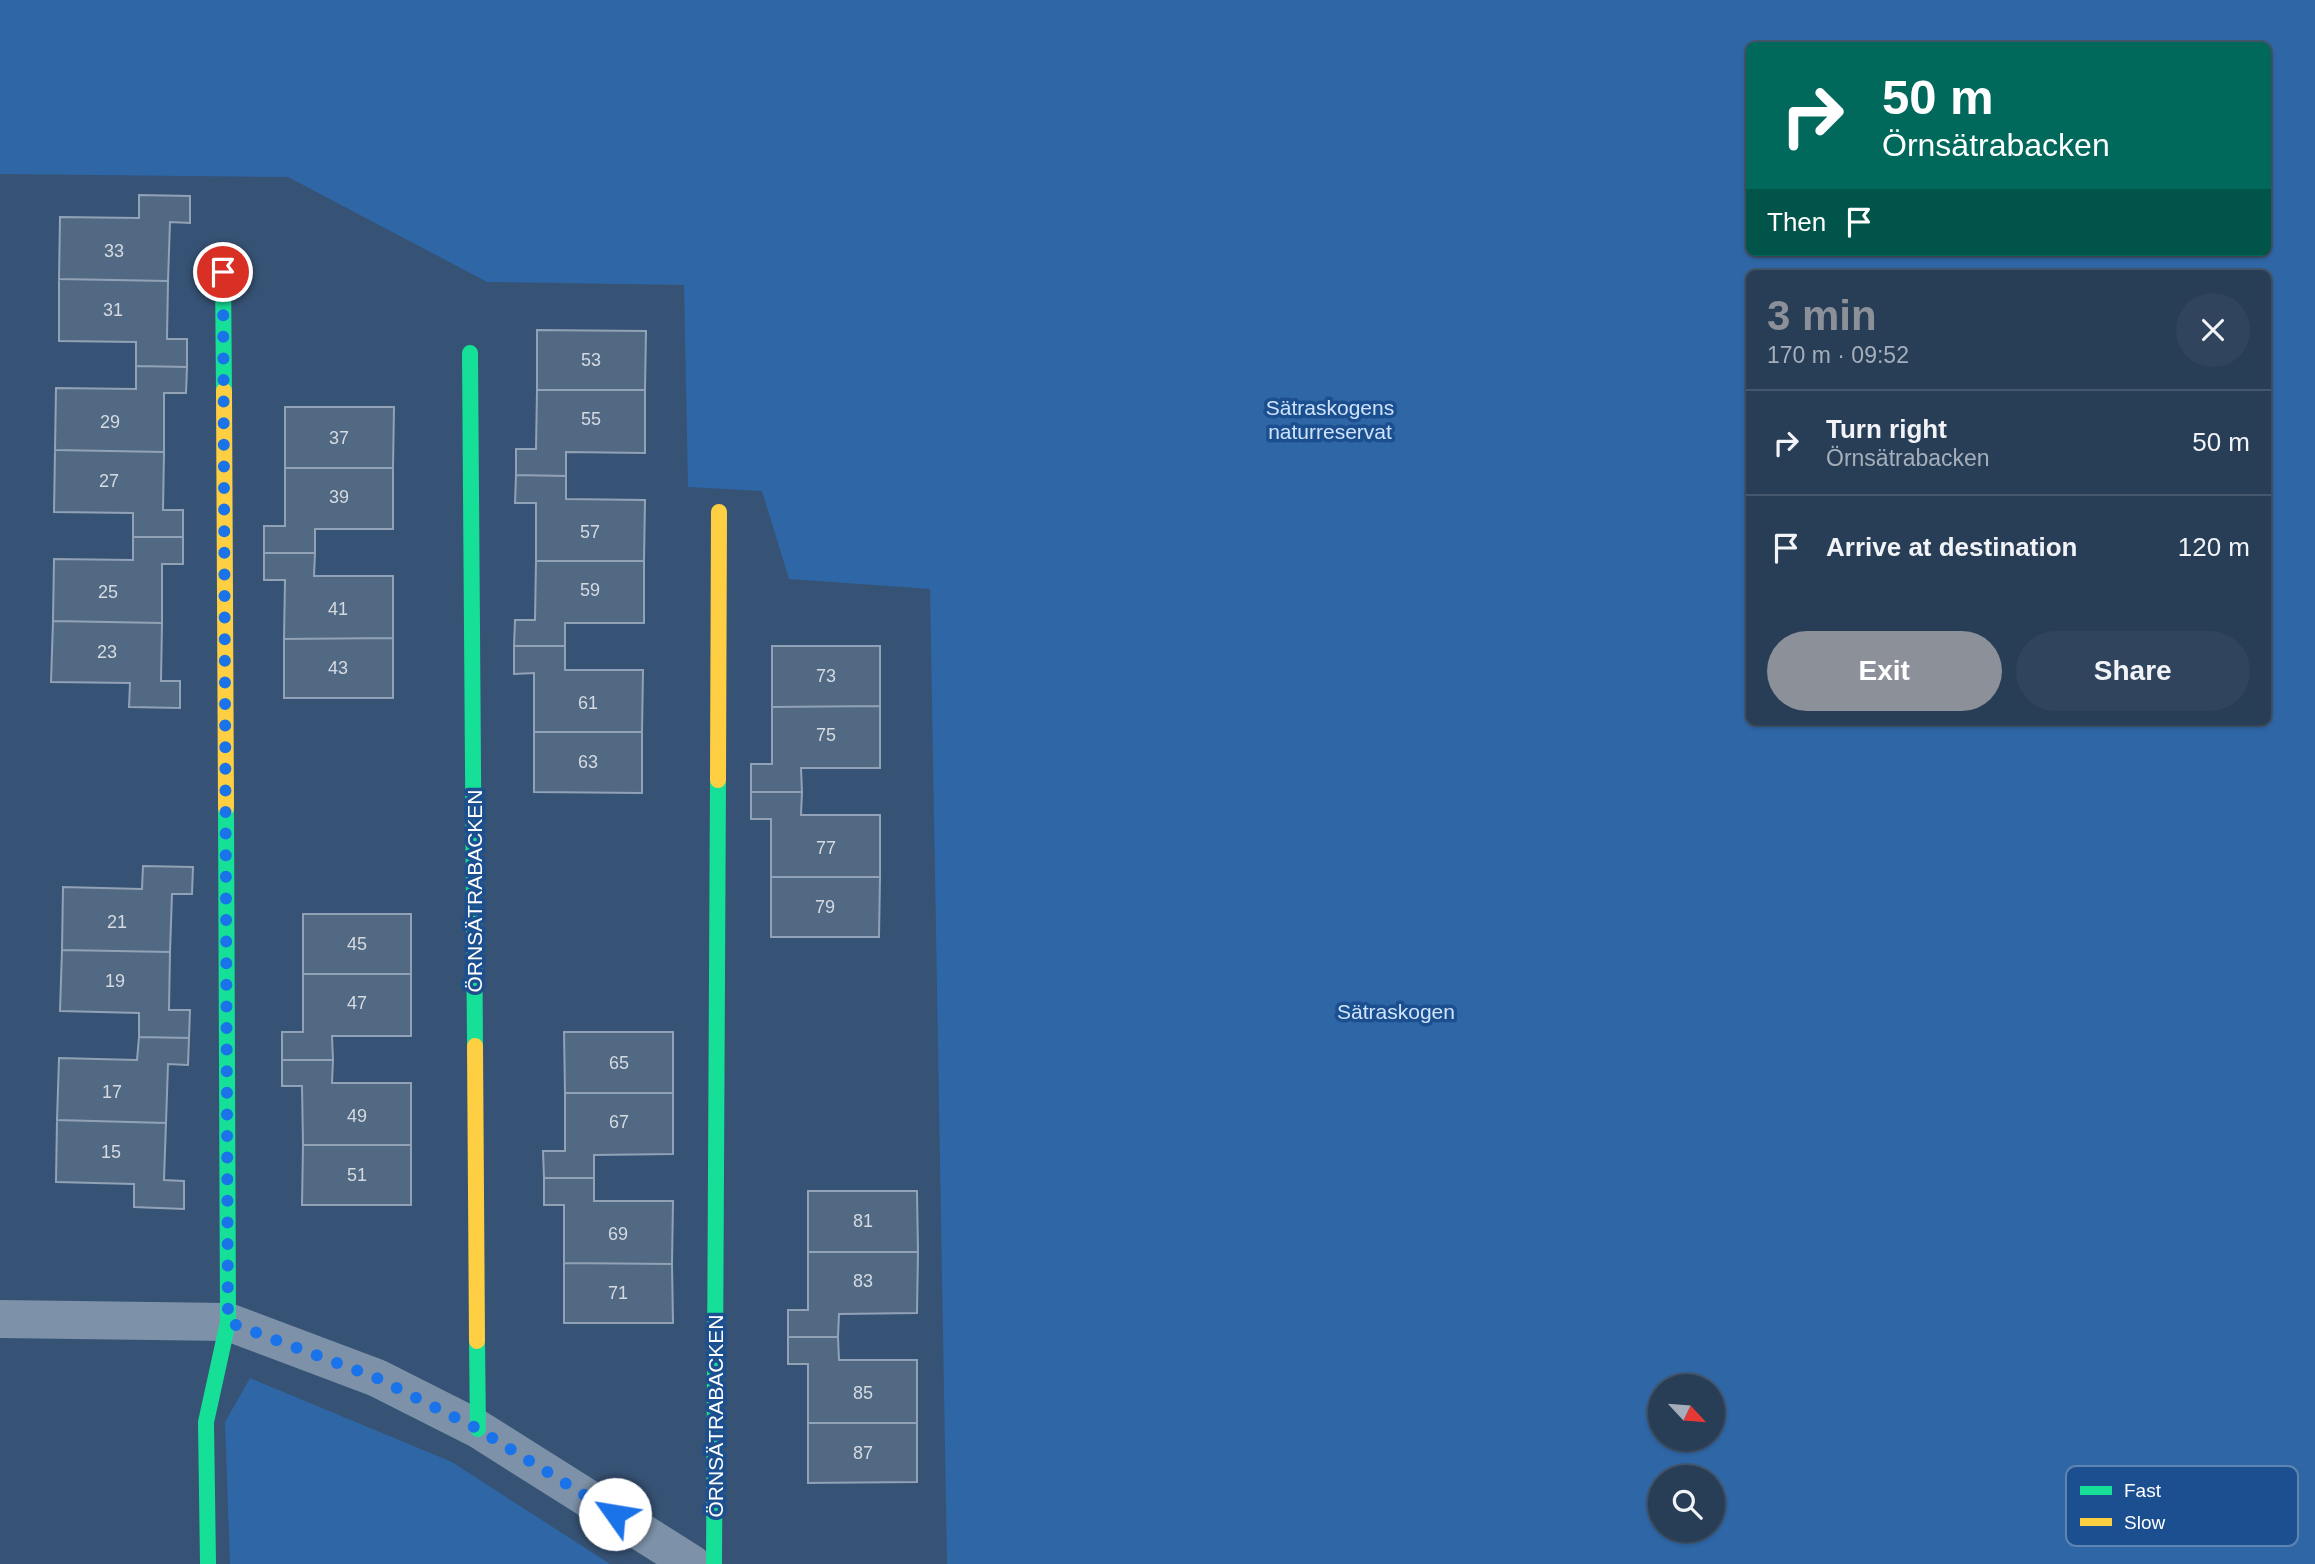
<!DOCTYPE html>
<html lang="en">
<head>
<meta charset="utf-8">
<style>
	body { margin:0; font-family:Arial,sans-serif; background:#30455d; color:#f1f3f6; height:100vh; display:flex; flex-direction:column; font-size:26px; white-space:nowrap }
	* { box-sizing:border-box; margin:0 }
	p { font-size:23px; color:#a5aeba }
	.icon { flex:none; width:38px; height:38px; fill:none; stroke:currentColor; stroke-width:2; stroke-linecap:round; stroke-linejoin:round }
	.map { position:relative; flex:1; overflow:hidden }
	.details { position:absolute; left:1746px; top:270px; width:525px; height:455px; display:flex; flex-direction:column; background:#283e57; border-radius:10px; box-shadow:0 2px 5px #0004,0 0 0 2px #44576d }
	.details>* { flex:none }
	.top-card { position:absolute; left:1746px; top:42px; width:525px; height:214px; border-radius:10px; box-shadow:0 2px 5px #0004,0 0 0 2px #44576d; background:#00695c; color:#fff; overflow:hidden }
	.needle { width:46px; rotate:116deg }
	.buttons { position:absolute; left:1648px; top:1374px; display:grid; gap:14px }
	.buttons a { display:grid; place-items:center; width:77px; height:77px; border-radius:50%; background:#283e57; box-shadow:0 2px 5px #0004,0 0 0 2px #44576d; font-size:35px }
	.pin { position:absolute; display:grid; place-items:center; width:60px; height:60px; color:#fff; margin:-30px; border:4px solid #fff; border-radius:50%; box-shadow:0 2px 7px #0007 }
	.me { position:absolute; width:77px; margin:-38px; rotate:302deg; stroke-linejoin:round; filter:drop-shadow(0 0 5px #0008) }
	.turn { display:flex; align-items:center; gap:24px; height:147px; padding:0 21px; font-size:32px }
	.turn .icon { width:91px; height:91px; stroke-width:2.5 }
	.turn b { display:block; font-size:49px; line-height:60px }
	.then { display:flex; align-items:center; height:66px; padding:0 21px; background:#0003; gap:14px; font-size:26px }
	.round { display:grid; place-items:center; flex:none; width:74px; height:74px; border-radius:37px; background:#30455d }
	.headline { display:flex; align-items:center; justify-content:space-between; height:119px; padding:0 21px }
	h1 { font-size:42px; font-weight:700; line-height:52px; color:#8c9099 }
	.action { display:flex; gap:14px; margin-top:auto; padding:14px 21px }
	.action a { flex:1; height:80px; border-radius:42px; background:#8c9099; color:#fff; font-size:28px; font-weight:700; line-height:80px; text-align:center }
	.action a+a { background:#30455d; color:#f1f3f6 }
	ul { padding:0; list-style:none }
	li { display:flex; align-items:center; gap:21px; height:105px; padding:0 21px; border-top:2px solid #44576d }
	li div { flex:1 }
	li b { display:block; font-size:26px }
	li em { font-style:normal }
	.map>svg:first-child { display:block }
	.green { fill:#2f66a5; fill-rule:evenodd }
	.building { fill:#526984; stroke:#92a2b6; stroke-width:2 }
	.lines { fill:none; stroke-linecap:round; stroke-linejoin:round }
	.street { stroke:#7d92a8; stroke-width:38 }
	.fast { stroke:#16e098; stroke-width:16 }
	.slow { stroke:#ffcf43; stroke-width:16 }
	.route { stroke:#1a73e8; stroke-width:12; stroke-dasharray:0 21.6 }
	.labels { text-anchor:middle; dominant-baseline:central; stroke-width:7; stroke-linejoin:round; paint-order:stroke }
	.number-label { font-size:18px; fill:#d4dae0 }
	.park-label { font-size:21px; fill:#cfe3fa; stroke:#1b4f8f }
	.street-label { font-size:21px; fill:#fff; stroke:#1b4f8f }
	.key { fill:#1b4f8f; stroke:#5f84b1; stroke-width:2 }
	.key-label { font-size:19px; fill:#fff }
</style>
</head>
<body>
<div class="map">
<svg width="2315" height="1564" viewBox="0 0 2315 1564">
	<rect width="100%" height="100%" fill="#365274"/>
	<path class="green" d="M0 0H2315V1564H947L930 589 789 579 762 491 688 487 684 285 487 282 288 177 0 174ZM1750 46H2268V252H1750ZM1750 273H2268V721H1750ZM1661 1386H1713V1438H1661ZM1661 1477H1713V1530H1661Z
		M250 1378 452 1462 610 1564H230L225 1422Z"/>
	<path class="building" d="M139 195 190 196V223L170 222 168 281 59 279 60 217 139 218Z
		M59 279 168 281 167 339H187V367L136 366V342L59 341Z
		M537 330 646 331 645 390H537Z
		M136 366 187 367 186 393H164V452L55 450 56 388 136 389Z
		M537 390H645V453L566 452V476L516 475V449H536Z
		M285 407H394L393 468H285Z
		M55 450 164 452 163 510H183V537H133V513L54 512Z
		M285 468H393V529H315V553H264V526H285Z
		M516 475 566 476V499L645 500 644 561H536V503H515Z
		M133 537H183V564H162V623L53 621 54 559 133 560Z
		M264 553H315L314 576H393V638L284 639 285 580H264Z
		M536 561H644V623H565V646H514L515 620H535Z
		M53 621 162 623 161 681H180V708L129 707 130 683 51 682Z
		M393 638V698H284V639Z
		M514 646H565V670H643L642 732H534V673L514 674Z
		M772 646H880V706L772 707Z
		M880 706V768H801L802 792H751V764H772V707Z
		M534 732H642V793L534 792Z
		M751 792H802L801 815H880V877H771V819H751Z
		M143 866 193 867 192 894H172L170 952 62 950 63 887 142 889Z
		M771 877H880L879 937H771Z
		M303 914H411V974H303Z
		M62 950 170 952 169 1010H190L189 1038 139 1037V1013L60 1011Z
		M303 974H411V1036H332L333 1060H282V1032H303Z
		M564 1032H673V1093H565Z
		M139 1037 189 1038 188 1065 168 1064 166 1123 57 1120 59 1058 137 1060Z
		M282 1060H333L332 1083H411V1145H303L302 1086H282Z
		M565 1093H673V1154L594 1155V1178H544L543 1151H565Z
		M57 1120 166 1123 164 1180 184 1181V1209L134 1207V1184L56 1182Z
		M303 1145H411V1205H302Z
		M544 1178H594V1201H673L672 1264 564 1263V1205H544Z
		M808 1191H917L918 1252H808Z
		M808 1252H918L917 1313 839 1314 838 1337H788V1310H808Z
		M564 1263 672 1264 673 1323H564Z
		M788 1337H838L839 1360H917V1423H808V1364H788Z
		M808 1423H917V1482L808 1483Z"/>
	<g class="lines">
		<path class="street" d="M0 1319 228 1322 377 1378 478 1429 692 1564"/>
		<path class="fast" d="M223 272 224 391
			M470 353 475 1046
			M477 1341 478 1429
			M208 1564 206 1422 228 1322 226 808
			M714 1564 718 780"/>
		<path class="slow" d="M224 391 226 808
			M718 780 719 512
			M475 1046 477 1341"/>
	</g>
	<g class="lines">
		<path class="route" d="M223 272 228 1322 377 1378 478 1429 615 1514"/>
	</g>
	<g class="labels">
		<g class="number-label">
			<text x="114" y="251">33</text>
			<text x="113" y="310">31</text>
			<text x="591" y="360">53</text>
			<text x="591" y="419">55</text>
			<text x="110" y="422">29</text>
			<text x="339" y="438">37</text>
			<text x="109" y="481">27</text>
			<text x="339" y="497">39</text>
			<text x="590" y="532">57</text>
			<text x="590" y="590">59</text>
			<text x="108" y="592">25</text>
			<text x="338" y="609">41</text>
			<text x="107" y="652">23</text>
			<text x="338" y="668">43</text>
			<text x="826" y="676">73</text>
			<text x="588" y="703">61</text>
			<text x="826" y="735">75</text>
			<text x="588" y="762">63</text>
			<text x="826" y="848">77</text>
			<text x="825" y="907">79</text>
			<text x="117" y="922">21</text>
			<text x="357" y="944">45</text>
			<text x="115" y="981">19</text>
			<text x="357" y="1003">47</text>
			<text x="619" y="1063">65</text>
			<text x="112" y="1092">17</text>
			<text x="357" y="1116">49</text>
			<text x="619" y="1122">67</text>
			<text x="111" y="1152">15</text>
			<text x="357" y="1175">51</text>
			<text x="863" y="1221">81</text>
			<text x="618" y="1234">69</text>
			<text x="863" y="1281">83</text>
			<text x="618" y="1293">71</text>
			<text x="863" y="1393">85</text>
			<text x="863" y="1453">87</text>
		</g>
		<g class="park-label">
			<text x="1330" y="407">Sätraskogens<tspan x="1330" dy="24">naturreservat</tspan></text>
			<text x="1396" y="1011">Sätraskogen</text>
		</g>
		<g class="street-label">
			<text transform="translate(474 891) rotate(-90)">ÖRNSÄTRABACKEN</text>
			<text transform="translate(715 1416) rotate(-90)">ÖRNSÄTRABACKEN</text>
		</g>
	</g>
	<rect x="2066" y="1466" width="232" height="80" rx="10" class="key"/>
	<rect x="2080" y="1486" width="32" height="9" fill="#16e098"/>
	<rect x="2080" y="1518" width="32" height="8" fill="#ffcf43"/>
	<g class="key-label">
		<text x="2124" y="1497">Fast</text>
		<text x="2124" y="1529">Slow</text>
	</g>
</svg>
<div class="buttons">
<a><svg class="needle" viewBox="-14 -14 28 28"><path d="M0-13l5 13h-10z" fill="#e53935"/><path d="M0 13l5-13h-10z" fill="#a5aeba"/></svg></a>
<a><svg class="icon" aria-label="search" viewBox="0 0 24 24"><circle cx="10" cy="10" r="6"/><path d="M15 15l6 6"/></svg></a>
</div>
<div class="pin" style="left:223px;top:272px;background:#d93025"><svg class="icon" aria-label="arrive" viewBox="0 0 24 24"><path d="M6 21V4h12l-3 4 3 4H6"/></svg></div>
<svg class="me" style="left:615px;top:1514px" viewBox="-20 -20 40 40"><circle r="19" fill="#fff"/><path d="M0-13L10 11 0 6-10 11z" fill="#1a73e8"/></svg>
<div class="top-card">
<div class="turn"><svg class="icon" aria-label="right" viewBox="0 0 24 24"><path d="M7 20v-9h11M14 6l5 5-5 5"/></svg><div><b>50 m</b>Örnsätrabacken</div></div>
<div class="then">Then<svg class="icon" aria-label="arrive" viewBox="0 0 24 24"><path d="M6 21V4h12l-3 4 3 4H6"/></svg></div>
</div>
<section class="details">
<div class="headline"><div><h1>3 min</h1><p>170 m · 09:52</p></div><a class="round"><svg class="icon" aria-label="close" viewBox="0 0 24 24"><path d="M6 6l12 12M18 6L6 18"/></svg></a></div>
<ul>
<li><svg class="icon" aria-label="right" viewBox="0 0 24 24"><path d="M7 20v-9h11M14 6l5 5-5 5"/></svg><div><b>Turn right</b><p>Örnsätrabacken</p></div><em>50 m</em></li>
<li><svg class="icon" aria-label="arrive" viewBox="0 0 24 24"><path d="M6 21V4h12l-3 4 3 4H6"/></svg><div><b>Arrive at destination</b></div><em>120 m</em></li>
</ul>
<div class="action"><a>Exit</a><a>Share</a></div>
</section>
</div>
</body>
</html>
